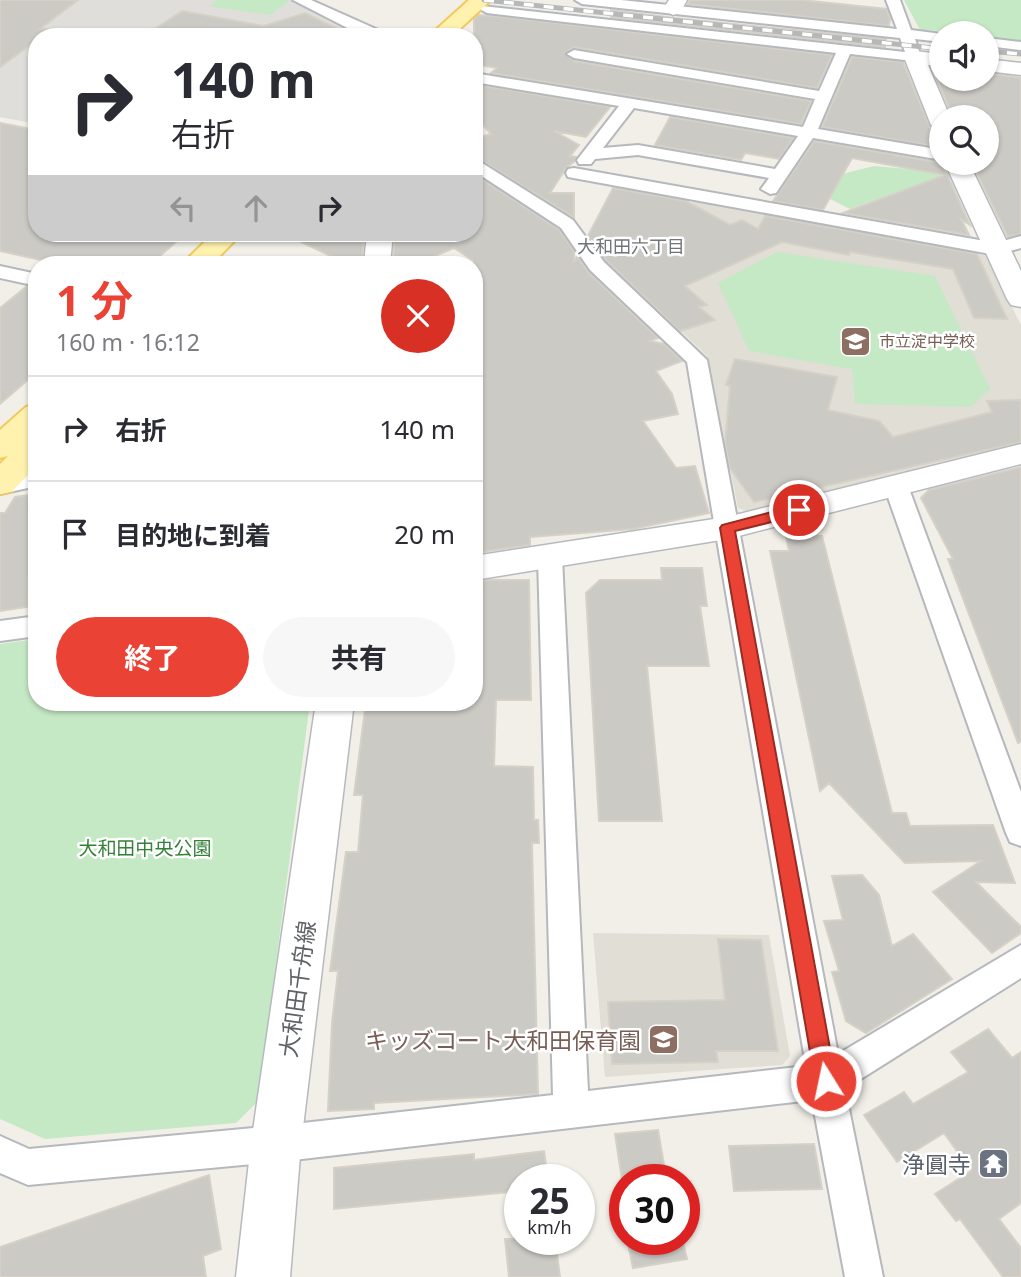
<!DOCTYPE html>
<html lang="ja">
<head>
<meta charset="utf-8">
<style>
	body { margin:0; font-family:"Noto Sans","Noto Sans JP",sans-serif; background:#f7f7f7; color:#2b2b33; height:100vh; display:flex; flex-direction:column; font-size:26px; white-space:nowrap }
	* { box-sizing:border-box; margin:0 }
	p { font-size:23px; color:#7c7c81 }
	.icon { flex:none; width:38px; height:38px; fill:none; stroke:currentColor; stroke-width:2; stroke-linecap:round; stroke-linejoin:round }
	.map { position:relative; flex:1; overflow:hidden }
	.drawer { position:absolute; left:28px; top:256px; width:455px; height:455px; display:flex; flex-direction:column; background:#fff; border-radius:28px; box-shadow:0 2px 5px #0004 }
	.drawer>* { flex:none }
	.banner { position:absolute; left:28px; top:28px; width:455px; height:214px; border-radius:28px; box-shadow:0 2px 5px #0004; background:#fff; color:#2b2b33; overflow:hidden }
	.fabs { position:absolute; left:929px; top:21px; display:grid; gap:14px }
	.fabs a { display:grid; place-items:center; width:70px; height:70px; border-radius:50%; background:#fff; box-shadow:0 2px 5px #0004; font-size:35px }
	.speed { position:absolute; left:504px; top:1164px; display:flex; gap:14px; font-size:35px; font-weight:700; text-align:center }
	.speed>* { display:grid; place-content:center; width:91px; height:91px; border-radius:50%; background:#fff; box-shadow:0 2px 5px #0004; line-height:1 }
	.speed small { font-size:18px; font-weight:400 }
	.speed .limit { border:10px solid #d22; background:#fff; color:#111 }
	.pin { position:absolute; display:grid; place-items:center; width:60px; height:60px; color:#fff; margin:-30px; border:4px solid #fff; border-radius:50%; box-shadow:0 2px 7px #0007 }
	.me { position:absolute; width:77px; margin:-38px; rotate:350deg; stroke-linejoin:round; filter:drop-shadow(0 0 5px #0008) }
	.turn { display:flex; align-items:center; gap:24px; height:147px; padding:0 28px; font-size:32px }
	.turn .icon { width:91px; height:91px; stroke-width:2.5 }
	.turn b { display:block; font-size:49px; line-height:60px }
	.lanes { display:flex; align-items:center; height:66px; padding:0 28px; background:#0003; justify-content:center; gap:35px; direction:ltr }
	.lanes .off { opacity:.35 }
	.round { display:grid; place-items:center; flex:none; width:74px; height:74px; border-radius:37px; background:#f7f7f7 }
	.overview { display:flex; align-items:center; justify-content:space-between; height:119px; padding:0 28px }
	h1 { font-size:42px; font-weight:700; line-height:52px; color:#ea4335 }
	.button { display:flex; gap:14px; margin-top:auto; padding:14px 28px }
	.button a { flex:1; height:80px; border-radius:42px; background:#ea4335; color:#fff; font-size:28px; font-weight:700; line-height:80px; text-align:center }
	.button a+a { background:#f7f7f7; color:#2b2b33 }
	ul { padding:0; list-style:none }
	li { display:flex; align-items:center; gap:21px; height:105px; padding:0 28px; border-top:2px solid #e1e1e2 }
	li div { flex:1 }
	li b { display:block; font-size:26px }
	li em { font-style:normal }
	.map>svg:first-child { display:block }
	.industrial { fill:#e0deda }
	.education { fill:#e1ded6 }
	.green { fill:#c5e8c5 }
	.building { fill:#cccac5; stroke:#d6d1c6; stroke-width:2 }
	.lines { fill:none; stroke-linecap:round; stroke-linejoin:round }
	.street-casing { stroke:#b5b8bc; stroke-width:4 }
	.secondary-casing { stroke:#b6babf; stroke-width:3 }
	.primary-casing { stroke:#f2c960; stroke-width:4 }
	.street { fill:#fff; fill-rule:evenodd }
	.secondary { fill:#fff; fill-rule:evenodd }
	.primary { fill:#fff2af; fill-rule:evenodd }
	.rail-casing { stroke:#b6b7b8; stroke-width:5 }
	.rail { stroke:#fff; stroke-width:3.5; stroke-dasharray:10; stroke-linecap:butt }
	.route { fill:#ea4335; stroke:#982c22; stroke-width:2 }
	.labels { text-anchor:middle; dominant-baseline:central; stroke-width:5; stroke-linejoin:round; paint-order:stroke }
	.far-education-label { font-size:16px; fill:#785e54; stroke:#fff; text-anchor:start }
	.far-neighbourhood-label { font-size:18px; fill:#70757a; stroke:#fff }
	.park-label { font-size:19px; fill:#348238; stroke:#fff }
	.near-street-label { font-size:23px; fill:#5f6368; stroke:#fff }
	.near-education-label { font-size:23px; fill:#785e54; stroke:#fff; text-anchor:end }
	.near-worship-label { font-size:23px; fill:#5b616d; stroke:#fff; text-anchor:end }
</style>
</head>
<body>
<div class="map">
<svg width="1021" height="1277" viewBox="0 0 1021 1277">
	<rect width="100%" height="100%" fill="#f1efe8"/>
	<path class="industrial" d="M0 0H291L367 37H37V124L0 117Z"/>
	<path class="education" d="M699 200 987 256 1021 325V443L751 513 738 508 707 356 609 263 600 265 585 246Z
		M593 933 769 935 790 1056 782 1065 605 1077Z"/>
	<path class="green" d="M217 0H287L289 1 270 15 209 6Z
		M904 0H1021V41L987 37V33L920 30Z
		M874 166 942 172 950 181H928L850 209 816 192 846 173Z
		M777 252 935 276 990 389 971 407 855 404 852 369 749 351 718 283Z
		M37 639V702H310L258 1101 236 1123 45 1139 0 1119V644Z"/>
	<path class="building" d="M0 0H78L40 29 51 30 37 37V40L0 67Z
		M690 0H801L887 9 890 19 889 26 688 4Z
		M611 10 674 18 886 39 885 47 611 17Z
		M182 11 264 26 305 13 355 37H143Z
		M478 15 494 16 832 55 817 88 574 47 565 53 574 61 811 101 801 124 491 73 497 68 474 64V19Z
		M852 57 903 62 938 147 822 127Z
		M932 68 942 69V82L987 79V75L994 74 1021 78V234L1008 237 973 165 987 163V117H953Z
		M478 85 610 107 586 137 554 131 579 145 570 156 576 157 575 161 566 168 550 193H574V217L474 156V139L491 134 474 115V88Z
		M670 117 793 138 779 159 745 153 741 160 655 145Z
		M0 123 37 130V233H186L151 264H59L0 251Z
		M814 141 942 163 970 225 961 219 969 235 843 213 945 175 852 158 823 210 773 201Z
		M474 174 559 230 574 251V262L577 256 588 272 658 338 650 341 664 344 682 361 656 371 672 394 678 414 643 421 676 468 695 466 709 513 633 529 530 537V545L474 553V491H480L474 452V261L454 248 416 264H393L395 233H474Z
		M613 188 686 201 730 225 742 220 758 229 765 216 977 254 1007 319 974 318 953 269 850 252 849 255 782 242 685 286 707 305 699 307 715 320 680 331 606 260 588 236Z
		M283 233H364L362 264H347Z
		M27 286 37 288V372L0 404V308Z
		M735 359 837 377 828 410 879 421 893 437 992 412 987 401 1021 400V442L754 502 730 468 725 443 730 386 726 385Z
		M1021 467V742L1018 743 948 559H953L921 498 929 490Z
		M37 494V576L28 577 27 607 0 611V513H5L15 497Z
		M786 536H822L892 813H906L910 826 993 825 1015 883 976 882 1021 927V933L992 953 933 892 981 861 905 863 829 783 820 791 770 551H789Z
		M661 568H702L707 606H700L709 666H647L662 821H599L586 593 600 580H662Z
		M488 580H529L531 700H496L494 766 533 767 534 820H538L539 843H532L538 1094 374 1103V1109L328 1111 332 1023 338 971H330L346 852H358L363 795H354L366 702H419L424 706 474 705V583Z
		M862 875 879 895 892 946 913 934 952 979 866 1033 846 1021 832 972 839 971 824 921 843 920 832 876Z
		M718 939 761 940 778 1051H716L718 1062 612 1064 608 1002 725 1000Z
		M988 1029 1012 1058 1021 1052V1203L999 1219 1021 1248V1277H1003L960 1219 956 1221 935 1194 971 1171 944 1133 897 1162 864 1115 904 1092 913 1104 968 1072 951 1052Z
		M658 1130 666 1176 622 1180 615 1134Z
		M814 1144 822 1189 734 1191 729 1146Z
		M544 1151 548 1180H520V1191L334 1209V1168L474 1154V1160Z
		M209 1175 221 1249 203 1256 206 1277H0V1247Z
		M505 1239H555L560 1277H509Z
		M627 1239H682L687 1259 633 1268Z"/>
	<g class="lines">
		<defs>
			<path id="street" d="M293 0H311L394 37H365Z
				M575 0H621L897 29 886 0H900L911 30 942 34V42L915 39 921 57 914 61 850 54 818 129 942 150V160L813 138 776 193 770 194 761 189 769 178 638 155 595 159 591 164H579L577 160 619 106 474 82V73L803 127 815 99 574 58 567 54 574 50 819 91 836 53 487 13 480 9 482 6 905 52 900 38 582 4ZM634 108 798 136 775 169 638 145 603 148Z
				M987 38 1021 42V50L987 46Z
				M474 158 573 220 604 262 707 360 838 1054 1021 945V978L845 1089 883 1277H845L812 1100 276 1162 28 1185 0 1173V1136L29 1149 276 1126 553 1095 538 558 541 552 550 549 559 552 562 558 588 1091 806 1066 687 362 590 270 561 228 474 171Z
				M574 168 996 243 1021 236V248L996 255 568 177 566 173 568 169Z
				M0 266 37 274V286L0 278Z
				M37 471V486L0 494V478Z
				M896 478 904 481 908 486 1021 792V846L1010 842 1006 833 884 486 888 481Z
				M37 616V636L0 641V621Z"/>
			<path id="secondary" d="M669 0H687L680 13 673 15 663 9Z
				M914 51 942 54V66L928 65 950 117H942V132L931 125 904 57Z
				M987 59 1021 63V75L987 71Z
				M945 163H969L1021 271V307L1011 305 1007 299Z
				M367 233H393L390 264H364Z
				M1021 444V464L727 539 474 580V556L727 517Z
				M316 702H354L301 1144 290 1277H236L251 1144Z"/>
			<path id="primary" d="M469 0H491L451 37H428Z
				M214 233H242L212 264H182Z
				M37 404V432L30 438 37 437V466L12 491 0 494V464L8 456 0 458V430L26 407Z"/>
		</defs>
		<use href="#street" class="street-casing"/>
		<use href="#secondary" class="secondary-casing"/>
		<use href="#primary" class="primary-casing"/>
		<use href="#street" class="street"/>
		<use href="#secondary" class="secondary"/>
		<use href="#primary" class="primary"/>
		<defs>
			<path id="rail" d="M484 0 942 49
				M987 51 1021 54"/>
		</defs>
		<use href="#rail" class="rail-casing"/>
		<use href="#rail" class="rail"/>
	</g>
	<path class="route" d="M799 505 806 510 804 514 735 531 836 1081 833 1088 826 1092 818 1088 815 1081 720 528 722 525Z"/>
	<defs>
		<symbol id="school-square" viewBox="-11 -11 22 22"><rect x="-9" y="-9" width="18" height="18" rx="4" fill="#8d6e63" stroke="#fff"/><path d="M0-5L7-2L0 1L-7-2ZM-4 1L0 2.5L4 1V4Q0 6-4 4Z" fill="#fff"/></symbol>
		<symbol id="temple-square" viewBox="-11 -11 22 22"><rect x="-9" y="-9" width="18" height="18" rx="4" fill="#6b7280" stroke="#fff"/><path d="M0-6L5-2H3V0L6.5 2.5H4V6H1.5V3h-3V6H-4V2.5H-6.5L-3 0V-2H-5Z" fill="#fff"/></symbol>
	</defs>
	<g fill-rule="evenodd">
		<use href="#school-square" x="838" y="324" width="35" height="35"/>
		<use href="#school-square" x="646" y="1022" width="35" height="35"/>
		<use href="#temple-square" x="976" y="1146" width="35" height="35"/>
	</g>
	<g class="labels">
		<g class="far-education-label">
			<text x="879" y="341">市立淀中学校</text>
		</g>
		<g class="far-neighbourhood-label">
			<text x="631" y="246">大和田六丁目</text>
		</g>
		<g class="park-label">
			<text x="145" y="848">大和田中央公園</text>
		</g>
		<g class="near-street-label">
			<text transform="translate(297 989) rotate(-82)">大和田千舟線</text>
		</g>
		<g class="near-education-label">
			<text x="641" y="1040">キッズコート大和田保育園</text>
		</g>
		<g class="near-worship-label">
			<text x="971" y="1164">浄圓寺</text>
		</g>
	</g>
</svg>
<div class="fabs">
<a><svg class="icon" aria-label="sound" viewBox="0 0 24 24"><path d="M4 9h4l5-4v14l-5-4H4zM17 9q2 3 0 6"/></svg></a>
<a><svg class="icon" aria-label="search" viewBox="0 0 24 24"><circle cx="10" cy="10" r="6"/><path d="M15 15l6 6"/></svg></a>
</div>
<div class="speed"><div>25<small>km/h</small></div><div class="limit">30</div></div>
<div class="pin" style="left:799px;top:510px;background:#d93025"><svg class="icon" aria-label="arrive" viewBox="0 0 24 24"><path d="M6 21V4h12l-3 4 3 4H6"/></svg></div>
<svg class="me" style="left:826px;top:1081px" viewBox="-20 -20 40 40"><circle r="17" fill="#ea4335" stroke="#fff" stroke-width="3"/><path d="M0-11L8 9 0 5-8 9z" fill="#fff"/></svg>
<div class="banner">
<div class="turn"><svg class="icon" aria-label="right" viewBox="0 0 24 24"><path d="M7 20v-9h11M14 6l5 5-5 5"/></svg><div><b>140 m</b>右折</div></div>
<div class="lanes"><svg class="icon off" aria-label="left" viewBox="0 0 24 24"><path d="M17 20v-9H6M10 6l-5 5 5 5"/></svg><svg class="icon off" aria-label="ahead" viewBox="0 0 24 24"><path d="M12 20V5M6 11l6-6 6 6"/></svg><svg class="icon" aria-label="right" viewBox="0 0 24 24"><path d="M7 20v-9h11M14 6l5 5-5 5"/></svg></div>
</div>
<section class="drawer">
<div class="overview"><div><h1>1 分</h1><p>160 m · 16:12</p></div><a class="round" style="background:#d93025;color:#fff"><svg class="icon" aria-label="close" viewBox="0 0 24 24"><path d="M6 6l12 12M18 6L6 18"/></svg></a></div>
<ul>
<li><svg class="icon" aria-label="right" viewBox="0 0 24 24"><path d="M7 20v-9h11M14 6l5 5-5 5"/></svg><div><b>右折</b></div><em>140 m</em></li>
<li><svg class="icon" aria-label="arrive" viewBox="0 0 24 24"><path d="M6 21V4h12l-3 4 3 4H6"/></svg><div><b>目的地に到着</b></div><em>20 m</em></li>
</ul>
<div class="button"><a>終了</a><a>共有</a></div>
</section>
</div>
</body>
</html>
